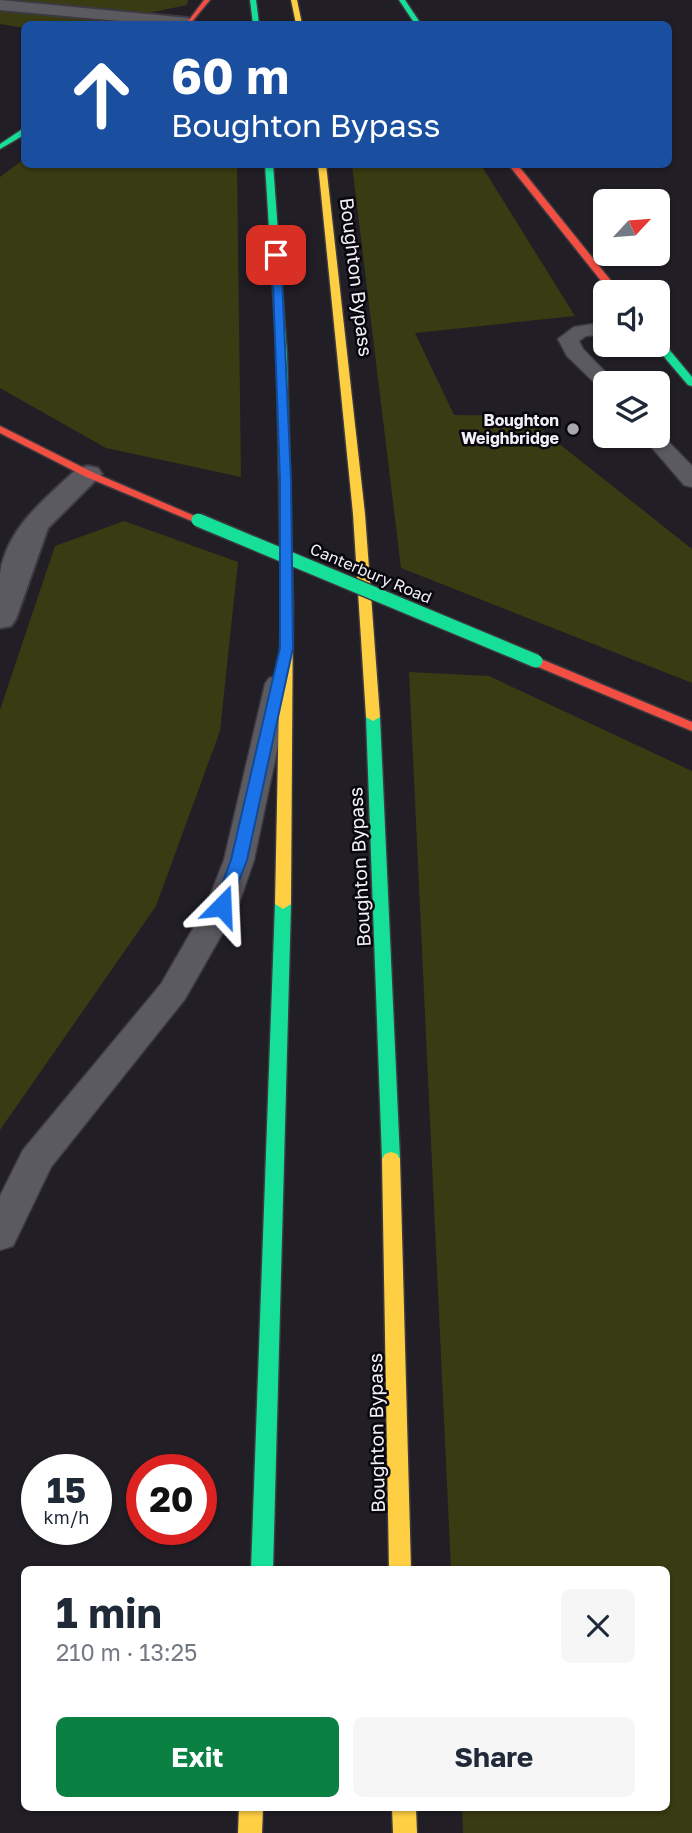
<!DOCTYPE html>
<html lang="en">
<head>
<meta charset="utf-8">
<style>
	body { margin:0; font-family:"Golos Text",sans-serif; background:#f6f6f7; color:#1f2937; height:100vh; display:flex; flex-direction:column; font-size:26px; white-space:nowrap }
	* { box-sizing:border-box; margin:0 }
	p { font-size:23px; color:#747a83 }
	.icon { flex:none; width:38px; height:38px; fill:none; stroke:currentColor; stroke-width:2; stroke-linecap:round; stroke-linejoin:round }
	.map { position:relative; flex:1; overflow:hidden }
	.sheet { position:absolute; left:21px; top:1566px; width:649px; height:245px; display:flex; flex-direction:column; background:#fff; border-radius:10px; box-shadow:0 2px 5px #0004 }
	.sheet>* { flex:none }
	.top-card { position:absolute; left:21px; top:21px; width:651px; height:147px; border-radius:10px; box-shadow:0 2px 5px #0004; background:#1a4fa0; color:#fff; overflow:hidden }
	.needle { width:46px; rotate:64deg }
	.tools { position:absolute; left:593px; top:189px; display:grid; gap:14px }
	.tools a { display:grid; place-items:center; width:77px; height:77px; border-radius:10px; background:#fff; box-shadow:0 2px 5px #0004; font-size:35px }
	.speed { position:absolute; left:21px; top:1454px; display:flex; gap:14px; font-size:35px; font-weight:700; text-align:center }
	.speed>* { display:grid; place-content:center; width:91px; height:91px; border-radius:50%; background:#fff; box-shadow:0 2px 5px #0004; line-height:1 }
	.speed small { font-size:18px; font-weight:400 }
	.speed .limit { border:10px solid #d22; background:#fff; color:#111 }
	.pin { position:absolute; display:grid; place-items:center; width:60px; height:60px; color:#fff; margin:-30px; border-radius:14px; box-shadow:0 4px 10px #0006 }
	.me { position:absolute; width:77px; margin:-38px; rotate:21deg; stroke-linejoin:round; filter:drop-shadow(0 0 5px #0008) }
	.turn { display:flex; align-items:center; gap:24px; height:147px; padding:0 35px; font-size:32px }
	.turn .icon { width:91px; height:91px; stroke-width:2.5 }
	.turn b { display:block; font-size:49px; line-height:60px }
	.round { display:grid; place-items:center; flex:none; width:74px; height:74px; border-radius:10px; background:#f6f6f7 }
	.summary { display:flex; align-items:center; justify-content:space-between; height:119px; padding:0 35px }
	h1 { font-size:42px; font-weight:700; line-height:52px }
	.action { display:flex; gap:14px; margin-top:auto; padding:14px 35px }
	.action a { flex:1; height:80px; border-radius:10px; background:#0b8043; color:#fff; font-size:28px; font-weight:700; line-height:80px; text-align:center }
	.action a+a { background:#f6f6f7; color:#1f2937 }
	.map>svg:first-child { display:block }
	.green { fill:#393b12 }
	.lines { fill:none; stroke-linecap:round; stroke-linejoin:round }
	.lane-casing { stroke:#3c3a40; stroke-width:3 }
	.street-casing { stroke:#3c3a40; stroke-width:4 }
	.fast-casing { stroke:#3c3a40; stroke-width:3 }
	.slow-casing { stroke:#3c3a40; stroke-width:3 }
	.jam-casing { stroke:#3c3a40; stroke-width:3 }
	.lane { fill:#5c5a61; fill-rule:evenodd }
	.street { fill:#5c5a61; fill-rule:evenodd }
	.fast { fill:#16e098; fill-rule:evenodd }
	.slow { fill:#ffcf43; fill-rule:evenodd }
	.jam { fill:#f24e42; fill-rule:evenodd }
	.fast-bridge-casing { stroke:#3c3a40; stroke-width:16; stroke-linecap:butt }
	.fast-bridge { stroke:#16e098; stroke-width:13 }
	.route { fill:#1a73e8; stroke:#114b97; stroke-width:2 }
	.poi-dot { fill:#a9a6af; stroke:#08070d; stroke-width:2.5 }
	.labels { text-anchor:middle; dominant-baseline:central; stroke-width:5; stroke-linejoin:round; paint-order:stroke }
	.far-poi-label { font-size:16px; font-weight:bold; fill:#f2eff9; stroke:#08070d; text-anchor:end }
	.far-street-label { font-size:16px; fill:#f2eff9; stroke:#08070d }
	.street-label { font-size:19px; fill:#f2eff9; stroke:#08070d }
</style>
</head>
<body>
<div class="map">
<svg width="692" height="1833" viewBox="0 0 692 1833">
	<rect width="100%" height="100%" fill="#211e26"/>
	<path class="green" d="M20 0H188L187 5 144 14Z
		M0 9 133 24H24V28L0 24Z
		M24 159V164L237 165 241 477 106 448 0 388V177Z
		M352 165H481L575 316 415 333 454 415 524 416 692 549V683L401 568Z
		M124 521 238 562 220 731 156 906 0 1130V710L55 546Z
		M409 672 489 676 692 771V1833H463L462 1808H667V1570H451Z"/>
	<g class="lines">
		<defs>
			<path id="lane" d="M606 322V334L586 336 579 341 583 349 616 383H606V389L599 387 567 356 558 339 574 327Z
				M658 431 692 466V487L684 485 642 436H658Z
				M278 676 287 678 291 684 254 860 238 906 185 999 51 1167 13 1246 0 1250V1196L23 1150 161 984 206 906 224 860 265 684 269 678Z"/>
			<path id="street" d="M0 0 188 18 196 23 152 24 0 10Z
				M88 466 98 468 102 474 48 528 16 619 11 626 0 628C0 611 0 591 0 574 7 527 45 499 78 468Z"/>
			<path id="fast" d="M250 0H256L259 24H253Z
				M399 0H405L421 24H415Z
				M21 130H24V135L0 149V144Z
				M265 164H273L287 355 293 605 287 609 281 605 277 355Z
				M658 340 662 341 692 377V386L688 385 654 345H658Z
				M373 713 380 717 400 1159 397 1164 391 1166 385 1164 382 1159 366 717Z
				M283 899 291 904 273 1570H251L275 904Z"/>
			<path id="slow" d="M291 0H297L302 24H296Z
				M318 164H326L365 514 380 717 373 721 366 717 353 514Z
				M287 601 293 605 291 904 283 909 275 904 281 605Z
				M391 1152 397 1154 400 1159 411 1570H389L382 1159 385 1154Z
				M239 1808H263L262 1833H238Z
				M392 1808H416L417 1833H393Z"/>
			<path id="jam" d="M204 0H210L190 24H186Z
				M508 164H517L620 292H610Z
				M0 426 92 472 204 520 202 522H194L84 476 0 433Z
				M536 657 692 722V731L531 664V658Z"/>
		</defs>
		<use href="#lane" class="lane-casing"/>
		<use href="#street" class="street-casing"/>
		<use href="#fast" class="fast-casing"/>
		<use href="#slow" class="slow-casing"/>
		<use href="#jam" class="jam-casing"/>
		<use href="#lane" class="lane"/>
		<use href="#street" class="street"/>
		<use href="#fast" class="fast"/>
		<use href="#slow" class="slow"/>
		<use href="#jam" class="jam"/>
		<defs>
			<path id="fast-bridge" d="M198 520 536 661"/>
		</defs>
		<use href="#fast-bridge" class="fast-bridge-casing"/>
		<use href="#fast-bridge" class="fast-bridge"/>
	</g>
	<path class="route" d="M276 252 281 255 291 481 293 648 247 860 229 906 222 911 214 906 231 860 280 648V481L272 255Z"/>
	<circle class="poi-dot" cx="573" cy="429" r="7"/>
	<g class="labels">
		<g class="far-poi-label">
			<text x="559" y="420">Boughton<tspan x="559" dy="18">Weighbridge</tspan></text>
		</g>
		<g class="far-street-label">
			<text transform="translate(371 573) rotate(23)">Canterbury Road</text>
		</g>
		<g class="street-label">
			<text transform="translate(357 277) rotate(83)">Boughton Bypass</text>
			<text transform="translate(359 867) rotate(-93)">Boughton Bypass</text>
			<text transform="translate(376 1433) rotate(-91)">Boughton Bypass</text>
		</g>
	</g>
</svg>
<div class="tools">
<a><svg class="needle" viewBox="-14 -14 28 28"><path d="M0-13l5 13h-10z" fill="#e53935"/><path d="M0 13l5-13h-10z" fill="#747a83"/></svg></a>
<a><svg class="icon" aria-label="sound" viewBox="0 0 24 24"><path d="M4 9h4l5-4v14l-5-4H4zM17 9q2 3 0 6"/></svg></a>
<a><svg class="icon" aria-label="layers" viewBox="0 0 24 24"><path d="M12 4l9 5-9 5-9-5zM3 14l9 5 9-5"/></svg></a>
</div>
<div class="speed"><div>15<small>km/h</small></div><div class="limit">20</div></div>
<div class="pin" style="left:276px;top:255px;background:#d93025"><svg class="icon" aria-label="arrive" viewBox="0 0 24 24"><path d="M6 21V4h12l-3 4 3 4H6"/></svg></div>
<svg class="me" style="left:222px;top:906px" viewBox="-20 -20 40 40"><path d="M0-17L14 15 0 8-14 15z" fill="#1a73e8" stroke="#fff" stroke-width="4"/></svg>
<div class="top-card">
<div class="turn"><svg class="icon" aria-label="ahead" viewBox="0 0 24 24"><path d="M12 20V5M6 11l6-6 6 6"/></svg><div><b>60 m</b>Boughton Bypass</div></div>
</div>
<section class="sheet">
<div class="summary"><div><h1>1 min</h1><p>210 m · 13:25</p></div><a class="round"><svg class="icon" aria-label="close" viewBox="0 0 24 24"><path d="M6 6l12 12M18 6L6 18"/></svg></a></div>
<div class="action"><a>Exit</a><a>Share</a></div>
</section>
</div>
</body>
</html>
